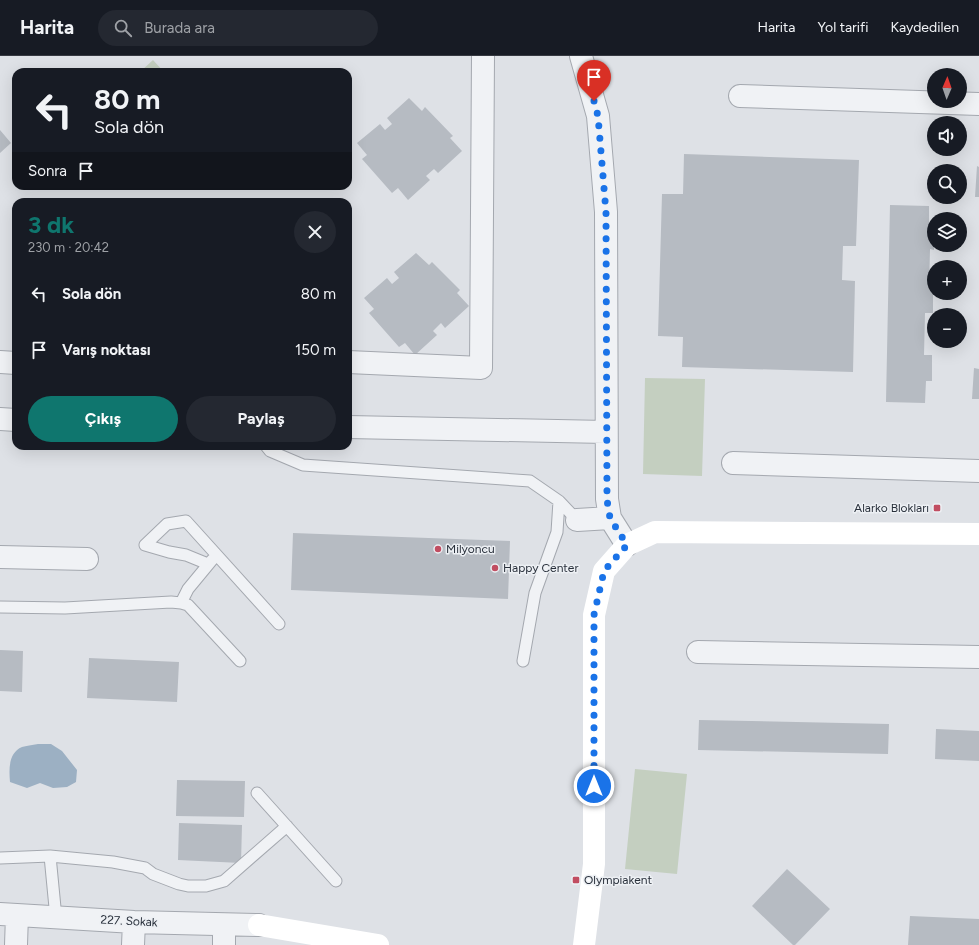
<!DOCTYPE html>
<html lang="tr">
<head>
<meta charset="utf-8">
<style>
	body { margin:0; font-family:Figtree,sans-serif; background:#242831; color:#f1f3f6; height:100vh; display:flex; flex-direction:column; font-size:15px; white-space:nowrap }
	* { box-sizing:border-box; margin:0 }
	p { font-size:13px; color:#9ea1a6 }
	.icon { flex:none; width:22px; height:22px; fill:none; stroke:currentColor; stroke-width:2; stroke-linecap:round; stroke-linejoin:round }
	.map { position:relative; flex:1; overflow:hidden }
	.sheet { position:absolute; left:12px; top:142px; width:340px; height:252px; display:flex; flex-direction:column; background:#171b24; border-radius:12px; box-shadow:0 4px 16px #0002 }
	.sheet>* { flex:none }
	.guide { position:absolute; left:12px; top:12px; width:340px; height:122px; border-radius:12px; box-shadow:0 4px 16px #0002; background:#171b24; color:#f1f3f6; overflow:hidden }
	.needle { width:26px; rotate:2deg }
	.controls { position:absolute; left:927px; top:12px; display:grid; gap:8px }
	.controls a { display:grid; place-items:center; width:40px; height:40px; border-radius:50%; background:#171b24; box-shadow:0 4px 16px #0002; font-size:20px }
	.pin { position:absolute; display:grid; place-items:center; width:34px; height:34px; color:#fff; margin:-41px -17px; border-radius:50% 50% 50% 0; rotate:-45deg; box-shadow:0 0 4px #0007 }
	.pin .icon { rotate:45deg }
	.me { position:absolute; width:44px; margin:-22px; rotate:0deg; stroke-linejoin:round; filter:drop-shadow(0 0 3px #0008) }
	.turn { display:flex; align-items:center; gap:14px; height:84px; padding:0 16px; font-size:18px }
	.turn .icon { width:52px; height:52px; stroke-width:2.5 }
	.turn b { display:block; font-size:28px; line-height:34px }
	.then { display:flex; align-items:center; height:38px; padding:0 16px; background:#0003; gap:8px; font-size:15px }
	.round { display:grid; place-items:center; flex:none; width:42px; height:42px; border-radius:21px; background:#242831 }
	.head { display:flex; align-items:center; justify-content:space-between; height:68px; padding:0 16px }
	h1 { font-size:24px; font-weight:700; line-height:30px; color:#0f766e }
	.action { display:flex; gap:8px; margin-top:auto; padding:8px 16px }
	.action a { flex:1; height:46px; border-radius:24px; background:#0f766e; color:#fff; font-size:16px; font-weight:700; line-height:46px; text-align:center }
	.action a+a { background:#242831; color:#f1f3f6 }
	ul { padding:0; list-style:none }
	li { display:flex; align-items:center; gap:12px; height:56px; padding:0 16px }
	li div { flex:1 }
	li b { display:block; font-size:15px }
	li em { font-style:normal }
	header { display:flex; align-items:center; gap:24px; box-sizing:border-box; height:56px; padding:0 20px; background:#171b24; border-bottom:1px solid #363941 }
	header strong { font-size:19px }
	nav { display:flex; gap:22px; margin-inline-start:auto; font-size:14px }
	.search { width:280px; height:36px; background:#242831; display:flex; align-items:center; gap:10px; box-sizing:border-box; padding:0 14px; border-radius:22px; color:#9ea1a6; font-size:15px }
	.map>svg:first-child { display:block }
	.green { fill:#c4cfc0 }
	.water { fill:#9cb0c3 }
	.building { fill:#b6bbc2 }
	.lines { fill:none; stroke-linecap:round; stroke-linejoin:round }
	.lane-casing { stroke:#a4a8af; stroke-width:13 }
	.street-casing { stroke:#a4a8af; stroke-width:24 }
	.lane { stroke:#f0f2f5; stroke-width:11 }
	.street { stroke:#f0f2f5; stroke-width:22 }
	.secondary { stroke:#fff; stroke-width:22 }
	.route { stroke:#1a73e8; stroke-width:7; stroke-dasharray:0 12.6 }
	.poi-dot { fill:#c14d61; stroke:#edf0f4; stroke-width:1.5 }
	.labels { text-anchor:middle; dominant-baseline:central; stroke-width:3; stroke-linejoin:round; paint-order:stroke }
	.poi-label { font-size:12px; fill:#29303b; stroke:#edf0f4; text-anchor:start }
	.street-label { font-size:12px; fill:#29303b; stroke:#edf0f4 }
</style>
</head>
<body>
<header>
<strong>Harita</strong>
<div class="search"><svg class="icon" aria-label="search" viewBox="0 0 24 24"><circle cx="10" cy="10" r="6"/><path d="M15 15l6 6"/></svg>Burada ara</div>
<nav><a>Harita</a><a>Yol tarifi</a><a>Kaydedilen</a></nav>
</header>
<div class="map">
<svg width="979" height="889" viewBox="0 0 979 889">
	<rect width="100%" height="100%" fill="#dee1e6"/>
	<path class="green" d="M153 4 164 16H140Z
		M645 322 705 323 702 420 643 418Z
		M635 713 687 718 677 818 625 813Z"/>
	<path class="water" d="M38 688H51L62 695 77 714 76 726 67 731 53 732 40 727 27 732 10 726C9 714 8 697 22 691 26 690 32 689 38 688Z"/>
	<path class="building" d="M409 42 422 55 425 51 453 80 450 82 462 95 438 117 434 113 426 120 430 124 408 144 398 132 392 137 362 103 367 99 357 87 380 68 385 74 392 68 387 62Z
		M0 74 11 87 0 97Z
		M684 98 859 104 856 190H843L842 224 855 225 853 316 682 311 683 281 658 280 662 138H683Z
		M977 110 979 111V141H975Z
		M890 149 929 150V172L934 171V194L930 193 929 233H933V257H925L924 299H932V325H926L925 347 886 346Z
		M416 197 429 209 432 206 460 234 457 237 469 250 445 272 441 267 433 275 437 279 415 299 405 287 399 291 369 257 374 253 364 242 387 222 392 228 399 222 394 216Z
		M974 312 979 313V343H972Z
		M293 477 510 485 508 543 291 534Z
		M0 594 23 595 22 636 0 635Z
		M89 602 179 606 177 646 87 642Z
		M699 664 889 668 888 698 698 694Z
		M936 673 979 675V705L935 703Z
		M177 724 245 725 244 761 176 760Z
		M179 767 242 769 241 807 178 804Z
		M787 813 830 853 795 889H793L752 850Z
		M910 860 979 863V889H908Z"/>
	<g class="lines">
		<defs>
			<path id="lane" d="M266 390 270 395 303 409 530 425 559 445 577 464
				M208 508 186 499 169 496 145 489 167 468 186 465 279 568
				M181 547 188 533 212 504
				M0 551 65 552 171 546 181 547 188 549 240 605
				M523 605 535 537 557 476 559 445
				M257 737 336 825
				M50 800 113 806 145 812 153 818 179 828 188 830H206L224 825 287 770
				M0 802 50 800 56 862"/>
			<path id="street" d="M581 0 598 60 606 156 607 443 610 462 627 489
				M740 40 979 48
				M0 306 16 307
				M348 306 481 312 483 0
				M0 363 16 364
				M348 371 606 376
				M733 407 979 415
				M577 464 610 462
				M0 501 87 503
				M698 596 979 601
				M0 858 134 866 259 869
				M16 889 17 859
				M133 889 134 866
				M224 889V869"/>
		</defs>
		<use href="#lane" class="lane-casing"/>
		<use href="#street" class="street-casing"/>
		<use href="#lane" class="lane"/>
		<use href="#street" class="street"/>
		<path class="secondary" d="M259 869 378 889
			M584 889 594 808V559L604 515 627 489 655 476 979 478"/>
	</g>
	<g class="lines">
		<path class="route" d="M594 45 598 60 606 156 607 444 610 462 627 489 604 515 594 559V730"/>
	</g>
	<g class="poi-dot">
		<rect x="933" y="448" width="8" height="8" rx="2"/>
		<circle cx="438" cy="493" r="4"/>
		<circle cx="495" cy="512" r="4"/>
		<rect x="572" y="820" width="8" height="8" rx="2"/>
	</g>
	<g class="labels">
		<g class="poi-label">
			<text x="929" y="452" text-anchor="end">Alarko Blokları</text>
			<text x="446" y="493">Milyoncu</text>
			<text x="503" y="512">Happy Center</text>
			<text x="584" y="824">Olympiakent</text>
		</g>
		<g class="street-label">
			<text transform="translate(129 865) rotate(3)">227. Sokak</text>
		</g>
	</g>
</svg>
<div class="controls">
<a><svg class="needle" viewBox="-14 -14 28 28"><path d="M0-13l5 13h-10z" fill="#e53935"/><path d="M0 13l5-13h-10z" fill="#9ea1a6"/></svg></a>
<a><svg class="icon" aria-label="sound" viewBox="0 0 24 24"><path d="M4 9h4l5-4v14l-5-4H4zM17 9q2 3 0 6"/></svg></a>
<a><svg class="icon" aria-label="search" viewBox="0 0 24 24"><circle cx="10" cy="10" r="6"/><path d="M15 15l6 6"/></svg></a>
<a><svg class="icon" aria-label="layers" viewBox="0 0 24 24"><path d="M12 4l9 5-9 5-9-5zM3 14l9 5 9-5"/></svg></a>
<a>+</a>
<a>−</a>
</div>
<div class="pin" style="left:594px;top:45px;background:#d93025"><svg class="icon" aria-label="arrive" viewBox="0 0 24 24"><path d="M6 21V4h12l-3 4 3 4H6"/></svg></div>
<svg class="me" style="left:594px;top:730px" viewBox="-20 -20 40 40"><circle r="17" fill="#1a73e8" stroke="#fff" stroke-width="3"/><path d="M0-11L8 9 0 5-8 9z" fill="#fff"/></svg>
<div class="guide">
<div class="turn"><svg class="icon" aria-label="left" viewBox="0 0 24 24"><path d="M17 20v-9H6M10 6l-5 5 5 5"/></svg><div><b>80 m</b>Sola dön</div></div>
<div class="then">Sonra<svg class="icon" aria-label="arrive" viewBox="0 0 24 24"><path d="M6 21V4h12l-3 4 3 4H6"/></svg></div>
</div>
<section class="sheet">
<div class="head"><div><h1>3 dk</h1><p>230 m · 20:42</p></div><a class="round"><svg class="icon" aria-label="close" viewBox="0 0 24 24"><path d="M6 6l12 12M18 6L6 18"/></svg></a></div>
<ul>
<li><svg class="icon" aria-label="left" viewBox="0 0 24 24"><path d="M17 20v-9H6M10 6l-5 5 5 5"/></svg><div><b>Sola dön</b></div><em>80 m</em></li>
<li><svg class="icon" aria-label="arrive" viewBox="0 0 24 24"><path d="M6 21V4h12l-3 4 3 4H6"/></svg><div><b>Varış noktası</b></div><em>150 m</em></li>
</ul>
<div class="action"><a>Çıkış</a><a>Paylaş</a></div>
</section>
</div>
</body>
</html>
